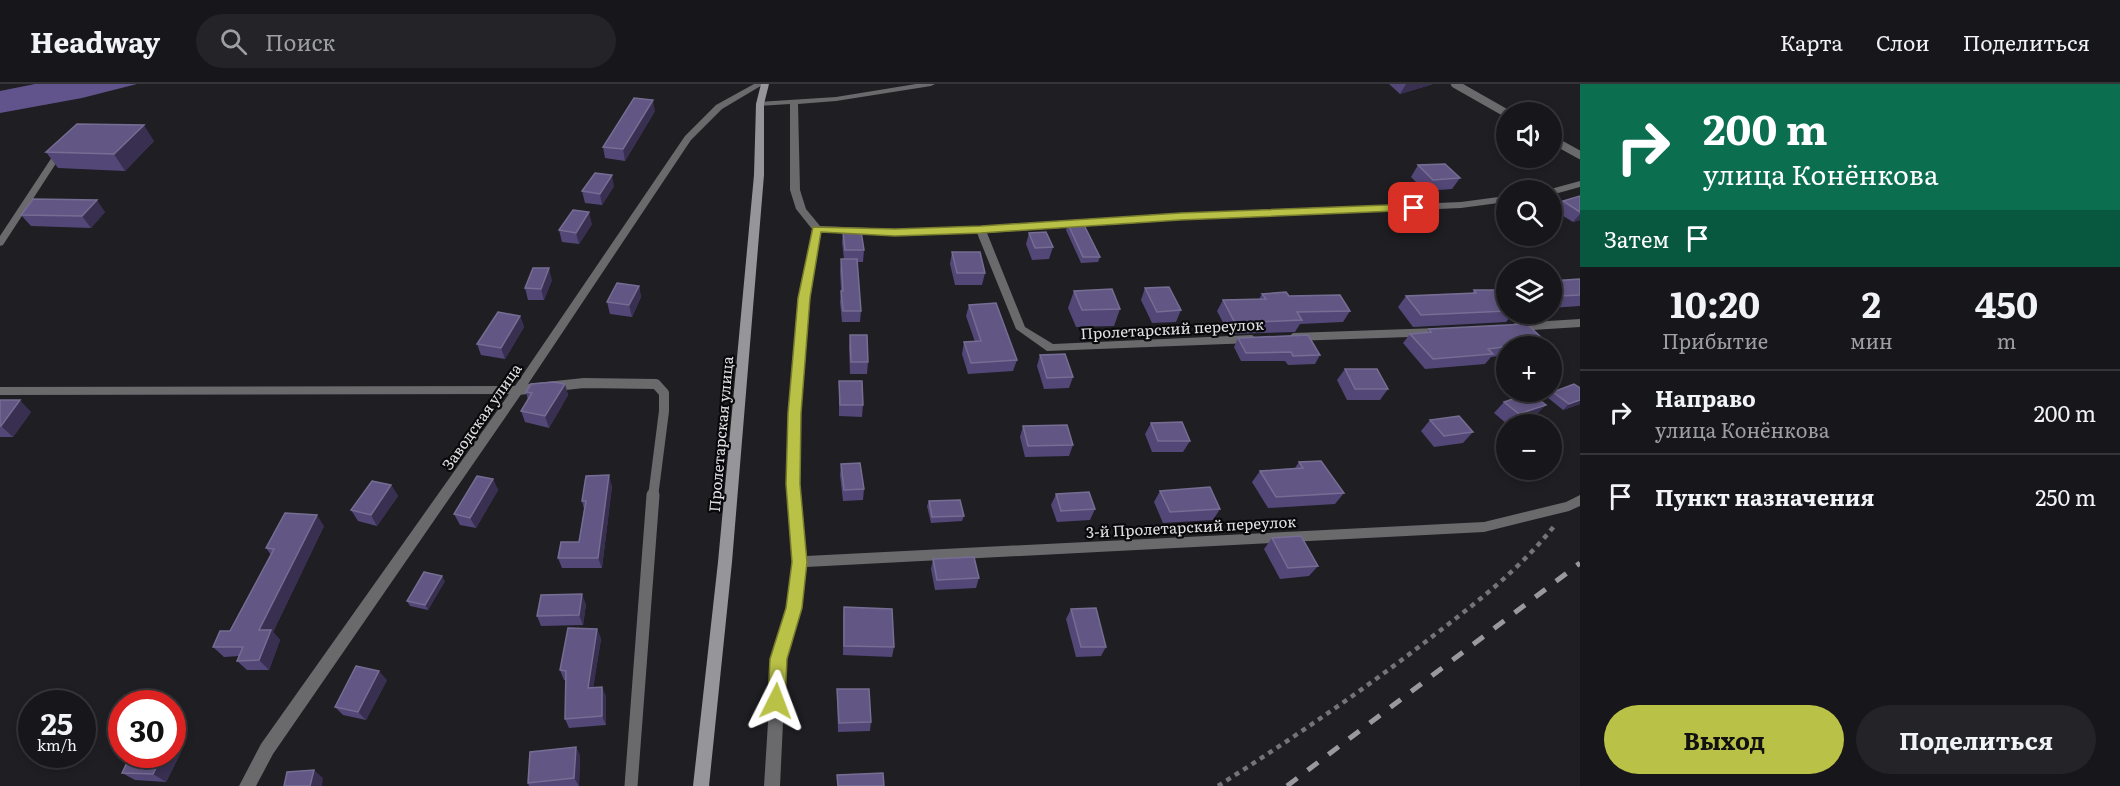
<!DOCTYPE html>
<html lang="ru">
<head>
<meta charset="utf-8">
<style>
	body { margin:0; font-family:Literata,serif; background:#242327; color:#f1f3f6; height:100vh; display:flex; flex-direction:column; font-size:22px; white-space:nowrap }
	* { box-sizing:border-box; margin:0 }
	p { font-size:20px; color:#9e9fa2 }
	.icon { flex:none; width:33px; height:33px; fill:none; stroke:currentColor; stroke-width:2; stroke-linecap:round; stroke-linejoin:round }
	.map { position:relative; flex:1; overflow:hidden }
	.panel { display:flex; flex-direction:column; background:#17161a; width:540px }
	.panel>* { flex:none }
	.hud { background:#0b6e4f; color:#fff; overflow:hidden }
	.fabs { position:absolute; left:1496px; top:18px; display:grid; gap:12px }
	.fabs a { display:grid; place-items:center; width:66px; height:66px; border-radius:50%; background:#17161a; box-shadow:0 3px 9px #0003,0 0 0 2px #363539; font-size:30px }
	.speed { position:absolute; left:18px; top:606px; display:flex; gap:12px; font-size:30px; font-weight:700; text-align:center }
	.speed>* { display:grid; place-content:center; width:78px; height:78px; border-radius:50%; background:#17161a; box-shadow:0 3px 9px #0003,0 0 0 2px #363539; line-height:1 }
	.speed small { font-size:15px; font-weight:400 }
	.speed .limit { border:9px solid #d22; background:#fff; color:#111 }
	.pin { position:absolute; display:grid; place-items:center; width:51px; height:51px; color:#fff; margin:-26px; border-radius:12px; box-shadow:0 3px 9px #0006 }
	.me { position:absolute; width:66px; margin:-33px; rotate:3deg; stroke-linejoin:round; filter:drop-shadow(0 0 4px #0008) }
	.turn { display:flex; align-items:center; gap:21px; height:126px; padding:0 24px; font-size:27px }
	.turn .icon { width:78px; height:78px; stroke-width:2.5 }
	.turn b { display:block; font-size:42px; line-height:51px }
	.then { display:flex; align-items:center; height:57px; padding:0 24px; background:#0003; gap:12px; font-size:22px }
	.eta { display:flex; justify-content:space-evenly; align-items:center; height:102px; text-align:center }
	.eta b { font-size:36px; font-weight:700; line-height:42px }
	.cta { display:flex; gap:12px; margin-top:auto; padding:12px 24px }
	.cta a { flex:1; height:69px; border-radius:36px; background:#b9c146; color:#111; font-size:24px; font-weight:700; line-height:69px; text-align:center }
	.cta a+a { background:#242327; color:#f1f3f6 }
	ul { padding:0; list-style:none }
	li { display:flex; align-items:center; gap:18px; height:84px; padding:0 24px; border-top:2px solid #363539 }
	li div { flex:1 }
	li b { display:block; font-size:22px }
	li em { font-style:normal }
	header { display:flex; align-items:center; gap:36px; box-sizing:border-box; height:84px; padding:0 30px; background:#17161a; border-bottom:2px solid #363539 }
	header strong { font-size:28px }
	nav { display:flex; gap:33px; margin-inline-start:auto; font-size:21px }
	.search { width:420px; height:54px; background:#242327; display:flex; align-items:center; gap:15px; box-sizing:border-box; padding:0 21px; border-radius:33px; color:#9e9fa2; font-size:22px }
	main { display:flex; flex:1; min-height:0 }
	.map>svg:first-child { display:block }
	.water { fill:#61548c }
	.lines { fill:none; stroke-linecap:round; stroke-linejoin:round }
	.path { stroke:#747378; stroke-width:4.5; stroke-dasharray:5 5; stroke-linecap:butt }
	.service-far2 { stroke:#6a6a6d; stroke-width:8 }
	.service-far1 { stroke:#6a6a6d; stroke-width:10 }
	.service { stroke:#6a6a6d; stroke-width:13 }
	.minor { fill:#6a6a6d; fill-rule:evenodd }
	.secondary { fill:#96959a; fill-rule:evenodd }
	.rail { stroke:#9a9a9e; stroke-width:5; stroke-dasharray:13 13; stroke-linecap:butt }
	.wall { fill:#534778 }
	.shaded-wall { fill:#382f51 }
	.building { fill:#625784; stroke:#766d93; stroke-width:1.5 }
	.route { fill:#b9c146; stroke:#787d2e; stroke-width:1.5 }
	.labels { text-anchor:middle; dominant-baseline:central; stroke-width:4.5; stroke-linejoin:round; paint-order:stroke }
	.street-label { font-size:15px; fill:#e2e2e6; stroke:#09080a }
</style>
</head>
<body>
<header>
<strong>Headway</strong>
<div class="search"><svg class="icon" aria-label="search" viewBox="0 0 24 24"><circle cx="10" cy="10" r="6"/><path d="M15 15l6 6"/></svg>Поиск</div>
<nav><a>Карта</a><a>Слои</a><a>Поделиться</a></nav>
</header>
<main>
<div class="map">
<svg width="1580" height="702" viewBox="0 0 1580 702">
	<rect width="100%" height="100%" fill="#1f1e23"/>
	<path class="water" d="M35 0H137L82 14 0 29V7Z"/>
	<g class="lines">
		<path class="path" d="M1218 702C1287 658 1355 612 1420 562 1468 525 1517 489 1555 441"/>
		<path class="service-far2" d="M1455 0 1506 29
			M1551 55 1580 71"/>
		<path class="service-far1" d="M518 306 584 299 656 300 664 309V327L653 413"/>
		<path class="service" d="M631 702 653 411"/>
		<path class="minor" d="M754 0H764L722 25 691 56 522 309 273 670 256 702H239L261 660 509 310 0 311V303L515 302 685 52 716 21Z
			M916 0H935L931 2 836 17 798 20 800 106 806 125 820 142 895 145 981 143 1180 130 1461 118 1506 112V118L1461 124 1180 136 987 149 1025 243 1053 260 1252 251 1257 255 1252 259 1047 267 1016 245 977 149 895 151 821 148C806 230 797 315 799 399 800 423 804 448 806 472L1484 438 1566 418 1580 411V422L1569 427 1484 448 806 483 801 524 786 575 780 702H764L772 575 787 524 793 478 787 400 788 329 799 214 812 145 796 125 790 106V20L760 22 756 20 760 18 836 13Z
			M62 61 66 64 3 161 0 162V152L58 64Z
			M1580 97V103L1551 111V106H1547Z
			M1580 235V243L1515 247 1510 243 1515 239Z
			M1438 244 1443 248 1438 252 1293 257 1288 253 1293 249Z"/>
		<path class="secondary" d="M761 0H769L764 20V91L732 478 709 702H693L718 478 754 91 756 20Z"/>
		<path class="rail" d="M1287 702 1580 479"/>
	</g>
	<path class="wall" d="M1389 0H1433L1400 10Z
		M655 27 625 77 605 74 603 63Z
		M154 57 125 87 58 84 46 68Z
		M1418 81 1460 94 1452 105 1425 107 1411 93Z
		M614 102 602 121 585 119 582 107Z
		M1580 112V136L1573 138 1555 127 1563 117Z
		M105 128 91 144 31 142 21 131Z
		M592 140 579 160 562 158 559 146Z
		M1068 140 1100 173 1098 178 1081 179 1066 146Z
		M843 147 864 166 863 178H857L861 227 860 238H842L840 218 841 207 840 187 841 175H844L842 158Z
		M1029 149 1053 163 1049 175 1032 176 1026 160Z
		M952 168 985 189 982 201H955L950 180Z
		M1580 195V222L1551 224V197Z
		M552 196 544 216H528L525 204Z
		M639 202 641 213 632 233 610 230 607 218Z
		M1145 204 1181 226 1176 238 1152 239 1141 216Z
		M1474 206 1506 217V230H1513L1506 238 1413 243 1398 223 1406 212 1472 209Z
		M1074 207 1120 225 1114 242 1076 243 1068 224Z
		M1262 210 1289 212 1350 227 1343 238 1300 240 1295 248 1229 250 1217 227 1223 216 1259 215Z
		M969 221 1017 276 1013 287 968 290 962 270 964 258H975L966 232Z
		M520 232 524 243 505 275 481 271 477 260Z
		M1429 245 1545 257 1540 262H1506V271L1491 273 1485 280 1425 285 1403 259 1410 250 1427 248Z
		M850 251 868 278 867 290H850L849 263Z
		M1238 254 1320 271 1315 280 1288 281 1285 277H1241L1234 263Z
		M1040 271 1073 293 1069 304 1044 305 1037 282Z
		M1345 285 1388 305 1380 316H1347L1337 296Z
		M839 297 863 321 862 333 839 332Z
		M565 300 568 311 549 344 525 338 521 327 528 316 526 308Z
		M1553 308 1580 320 1563 326 1547 313Z
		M0 316 31 328 13 353H0Z
		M1504 318 1535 332 1512 340H1507L1494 329Z
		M1430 336 1473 348 1463 359 1434 363 1421 347Z
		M1151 339 1190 357 1183 368H1152L1145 350Z
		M1023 342 1073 361 1069 372 1025 373 1020 353Z
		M1299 378 1344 409 1335 420 1268 424 1252 398 1260 387 1295 384Z
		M841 380 864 405 863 416 843 417 840 391Z
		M493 395 498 406 476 444 460 441 454 430Z
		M391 401 398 412 377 442 358 437 351 426Z
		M612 402 602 484H562L558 474 579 458 584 425 582 417Z
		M1160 407 1220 425 1213 436 1163 439 1154 418Z
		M1056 410 1095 425 1090 436 1057 438 1051 421Z
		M929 417 964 432 962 437 931 439 927 422Z
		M324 442 273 548 280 556 269 586H247L237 577 239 572 224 573 213 563 230 547 271 471 266 464Z
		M1272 454 1318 482 1309 492 1280 495 1264 465Z
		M933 475 979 494 976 504 935 506 931 485Z
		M445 497 428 526 410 522 407 517Z
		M586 520 583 541 541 542 537 532Z
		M844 523 894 563 892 573 843 571V533Z
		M1071 525 1106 563 1101 572 1076 573 1066 535Z
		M597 545 601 555 593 603 606 612V641L569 644 565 635 566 596H564L560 586Z
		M387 596 366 636 343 631 335 623Z
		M837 605 871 638 870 647 838 648 837 614Z
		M181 668 166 698 135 696 122 689Z
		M580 671 579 702H529L528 699Z"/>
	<path class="shaded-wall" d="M1406 0H1433L1400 10Z
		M653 16 655 27 625 77 623 65Z
		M144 41 154 57 125 87 114 70Z
		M612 91 614 102 602 121 600 110Z
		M97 116 105 128 91 144 82 132Z
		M589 128 592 140 579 160 576 149Z
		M1580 130V136L1573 138Z
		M549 184 552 196 544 216 541 205Z
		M639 202 641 213 632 233 629 221Z
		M520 232 524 243 505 275 501 264Z
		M565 300 568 311 549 344 545 332Z
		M20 316 31 328 13 353 1 342Z
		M1580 316V320L1563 326 1569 320Z
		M1546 321 1535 332 1510 340 1519 330Z
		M609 391 612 402 602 484 598 474Z
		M493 395 498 406 476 444 470 434Z
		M391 401 398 412 377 442 371 431Z
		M317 431 324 442 273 548 280 556 269 586 259 576V546Z
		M442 492 445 497 428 526 425 521Z
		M582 510 586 520 583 541 579 531Z
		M597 545 601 555 592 613 588 604Z
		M379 587 387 596 366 636 358 628Z
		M602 603 606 612V641L602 632Z
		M172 662 181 668 166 698 153 690 163 670H172Z
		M576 663 580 671 579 702 574 694Z
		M314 686 323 694 322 702H310Z"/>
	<path class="building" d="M634 14 653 16 623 65 603 63Z
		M77 40 144 41 114 70 46 68Z
		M1445 80 1460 94 1433 96 1418 81Z
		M595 89 612 91 600 110 582 107Z
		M1580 112V128L1563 117Z
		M33 115 97 116 82 132 21 131Z
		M573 126 589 128 576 149 559 146Z
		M1083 139 1100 173H1083L1068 140Z
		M843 147H861L864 166H845Z
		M1046 148 1053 163 1035 164 1029 149Z
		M952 168H980L985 189H957Z
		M841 175H857L861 227H843L841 207H843Z
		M533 184H549L541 205 525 204Z
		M1580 195V211L1560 212 1551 203V197Z
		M617 199 639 202 629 221 607 218Z
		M1169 203 1181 226 1157 228 1145 204Z
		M1112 205 1120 225 1082 226 1074 207Z
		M1474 206H1494L1506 217V227L1421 231 1406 212 1476 209Z
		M1286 208 1289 212 1340 211 1350 227 1297 228 1302 236 1235 239 1223 216 1266 215 1262 210Z
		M996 219 1017 276 971 279 964 258 981 257 969 221Z
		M498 228 520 232 501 264 477 260Z
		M1527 240 1545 257 1488 265 1493 270 1433 275 1410 250 1431 248 1429 245Z
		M850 251H867L868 278H851Z
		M1308 251 1320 271 1293 272 1291 268 1246 269 1238 254Z
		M1065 270 1073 293 1047 294 1040 271Z
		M1345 285H1377L1388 305H1355Z
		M839 297H862L863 321H840Z
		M554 298 565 300 545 332 521 327 532 309 526 308 531 300Z
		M1574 300 1580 304V316L1569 320 1553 308Z
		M1530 309 1546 321 1519 330 1504 318Z
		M0 316H20L1 342H0Z
		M1459 332 1473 348 1444 352 1430 336Z
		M1182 338 1190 357H1158L1151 339Z
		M1067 341 1073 361 1028 362 1023 342Z
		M1321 377 1344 409 1276 413 1260 387 1303 384 1299 378Z
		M860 379 864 405 844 406 841 380Z
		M609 391 598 474H558L561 458H579L586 417H582L586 392Z
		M477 392 493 395 470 434 454 430Z
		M372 397 391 401 371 431 351 426Z
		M1210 403 1220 425 1170 428 1160 407Z
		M1089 408 1095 425 1061 427 1056 410Z
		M960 416 964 432 932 433 929 417Z
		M285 429 317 431 259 546H271L259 576 237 577 243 563H213L220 547H230L274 465 266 464Z
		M1301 452 1318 482 1288 484 1272 454Z
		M974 473 979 494 937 496 933 475Z
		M424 488 442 492 425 521 407 517Z
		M582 510 579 531 537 532 541 511Z
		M844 523 892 525 894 563 844 562Z
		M1096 524 1106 563H1081L1071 525Z
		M568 544 597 545 588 604 602 603V632L565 635 566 587 560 586Z
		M356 582 379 587 358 628 335 623Z
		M837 605H869L871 638 839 639Z
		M576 663 574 694 528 699 530 668Z
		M131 670H163L153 690 122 689Z
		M314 686 310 702H284L287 688Z
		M883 689 884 702H838L837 691Z"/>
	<path class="route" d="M1414 120 1418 121V126L1180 136 981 149 895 152 821 148 810 214 801 329 800 400 807 478 802 524 787 575 785 617 782 623 776 626 770 623 768 617 770 575 786 524 792 478 786 400 788 329 798 214 813 143 895 145 981 142 1180 129Z"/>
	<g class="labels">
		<g class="street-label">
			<text transform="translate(1172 244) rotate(-3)">Пролетарский переулок</text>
			<text transform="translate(481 332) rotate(-55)">Заводская улица</text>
			<text transform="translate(720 350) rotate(-85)">Пролетарская улица</text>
			<text transform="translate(1191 442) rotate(-3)">3-й Пролетарский переулок</text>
		</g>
	</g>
</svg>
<div class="fabs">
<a><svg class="icon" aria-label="sound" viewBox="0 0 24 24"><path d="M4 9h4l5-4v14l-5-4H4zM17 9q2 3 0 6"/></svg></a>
<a><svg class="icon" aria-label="search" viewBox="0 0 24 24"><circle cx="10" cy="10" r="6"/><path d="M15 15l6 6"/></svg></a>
<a><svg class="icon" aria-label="layers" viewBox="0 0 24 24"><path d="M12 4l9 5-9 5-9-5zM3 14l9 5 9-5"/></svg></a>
<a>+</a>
<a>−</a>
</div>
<div class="speed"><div>25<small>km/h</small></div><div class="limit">30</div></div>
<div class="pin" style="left:1414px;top:124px;background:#d93025"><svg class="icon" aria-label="arrive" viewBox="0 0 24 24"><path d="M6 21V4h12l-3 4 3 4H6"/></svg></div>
<svg class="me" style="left:776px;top:617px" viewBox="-20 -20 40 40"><path d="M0-17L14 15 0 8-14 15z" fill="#b9c146" stroke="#fff" stroke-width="4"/></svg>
</div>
<section class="panel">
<div class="hud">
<div class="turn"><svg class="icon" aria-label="right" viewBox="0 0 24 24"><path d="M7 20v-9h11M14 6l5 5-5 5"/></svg><div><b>200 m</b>улица Конёнкова</div></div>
<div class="then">Затем<svg class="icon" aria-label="arrive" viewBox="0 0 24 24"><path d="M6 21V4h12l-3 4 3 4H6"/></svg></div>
</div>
<div class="eta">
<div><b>10:20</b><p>Прибытие</p></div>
<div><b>2</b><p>мин</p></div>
<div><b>450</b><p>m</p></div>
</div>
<ul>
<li><svg class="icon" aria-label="right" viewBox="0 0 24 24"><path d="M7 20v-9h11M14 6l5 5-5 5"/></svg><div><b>Направо</b><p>улица Конёнкова</p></div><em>200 m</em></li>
<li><svg class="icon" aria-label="arrive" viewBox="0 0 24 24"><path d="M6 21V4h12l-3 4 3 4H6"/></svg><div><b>Пункт назначения</b></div><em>250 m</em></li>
</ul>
<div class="cta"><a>Выход</a><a>Поделиться</a></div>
</section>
</main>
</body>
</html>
